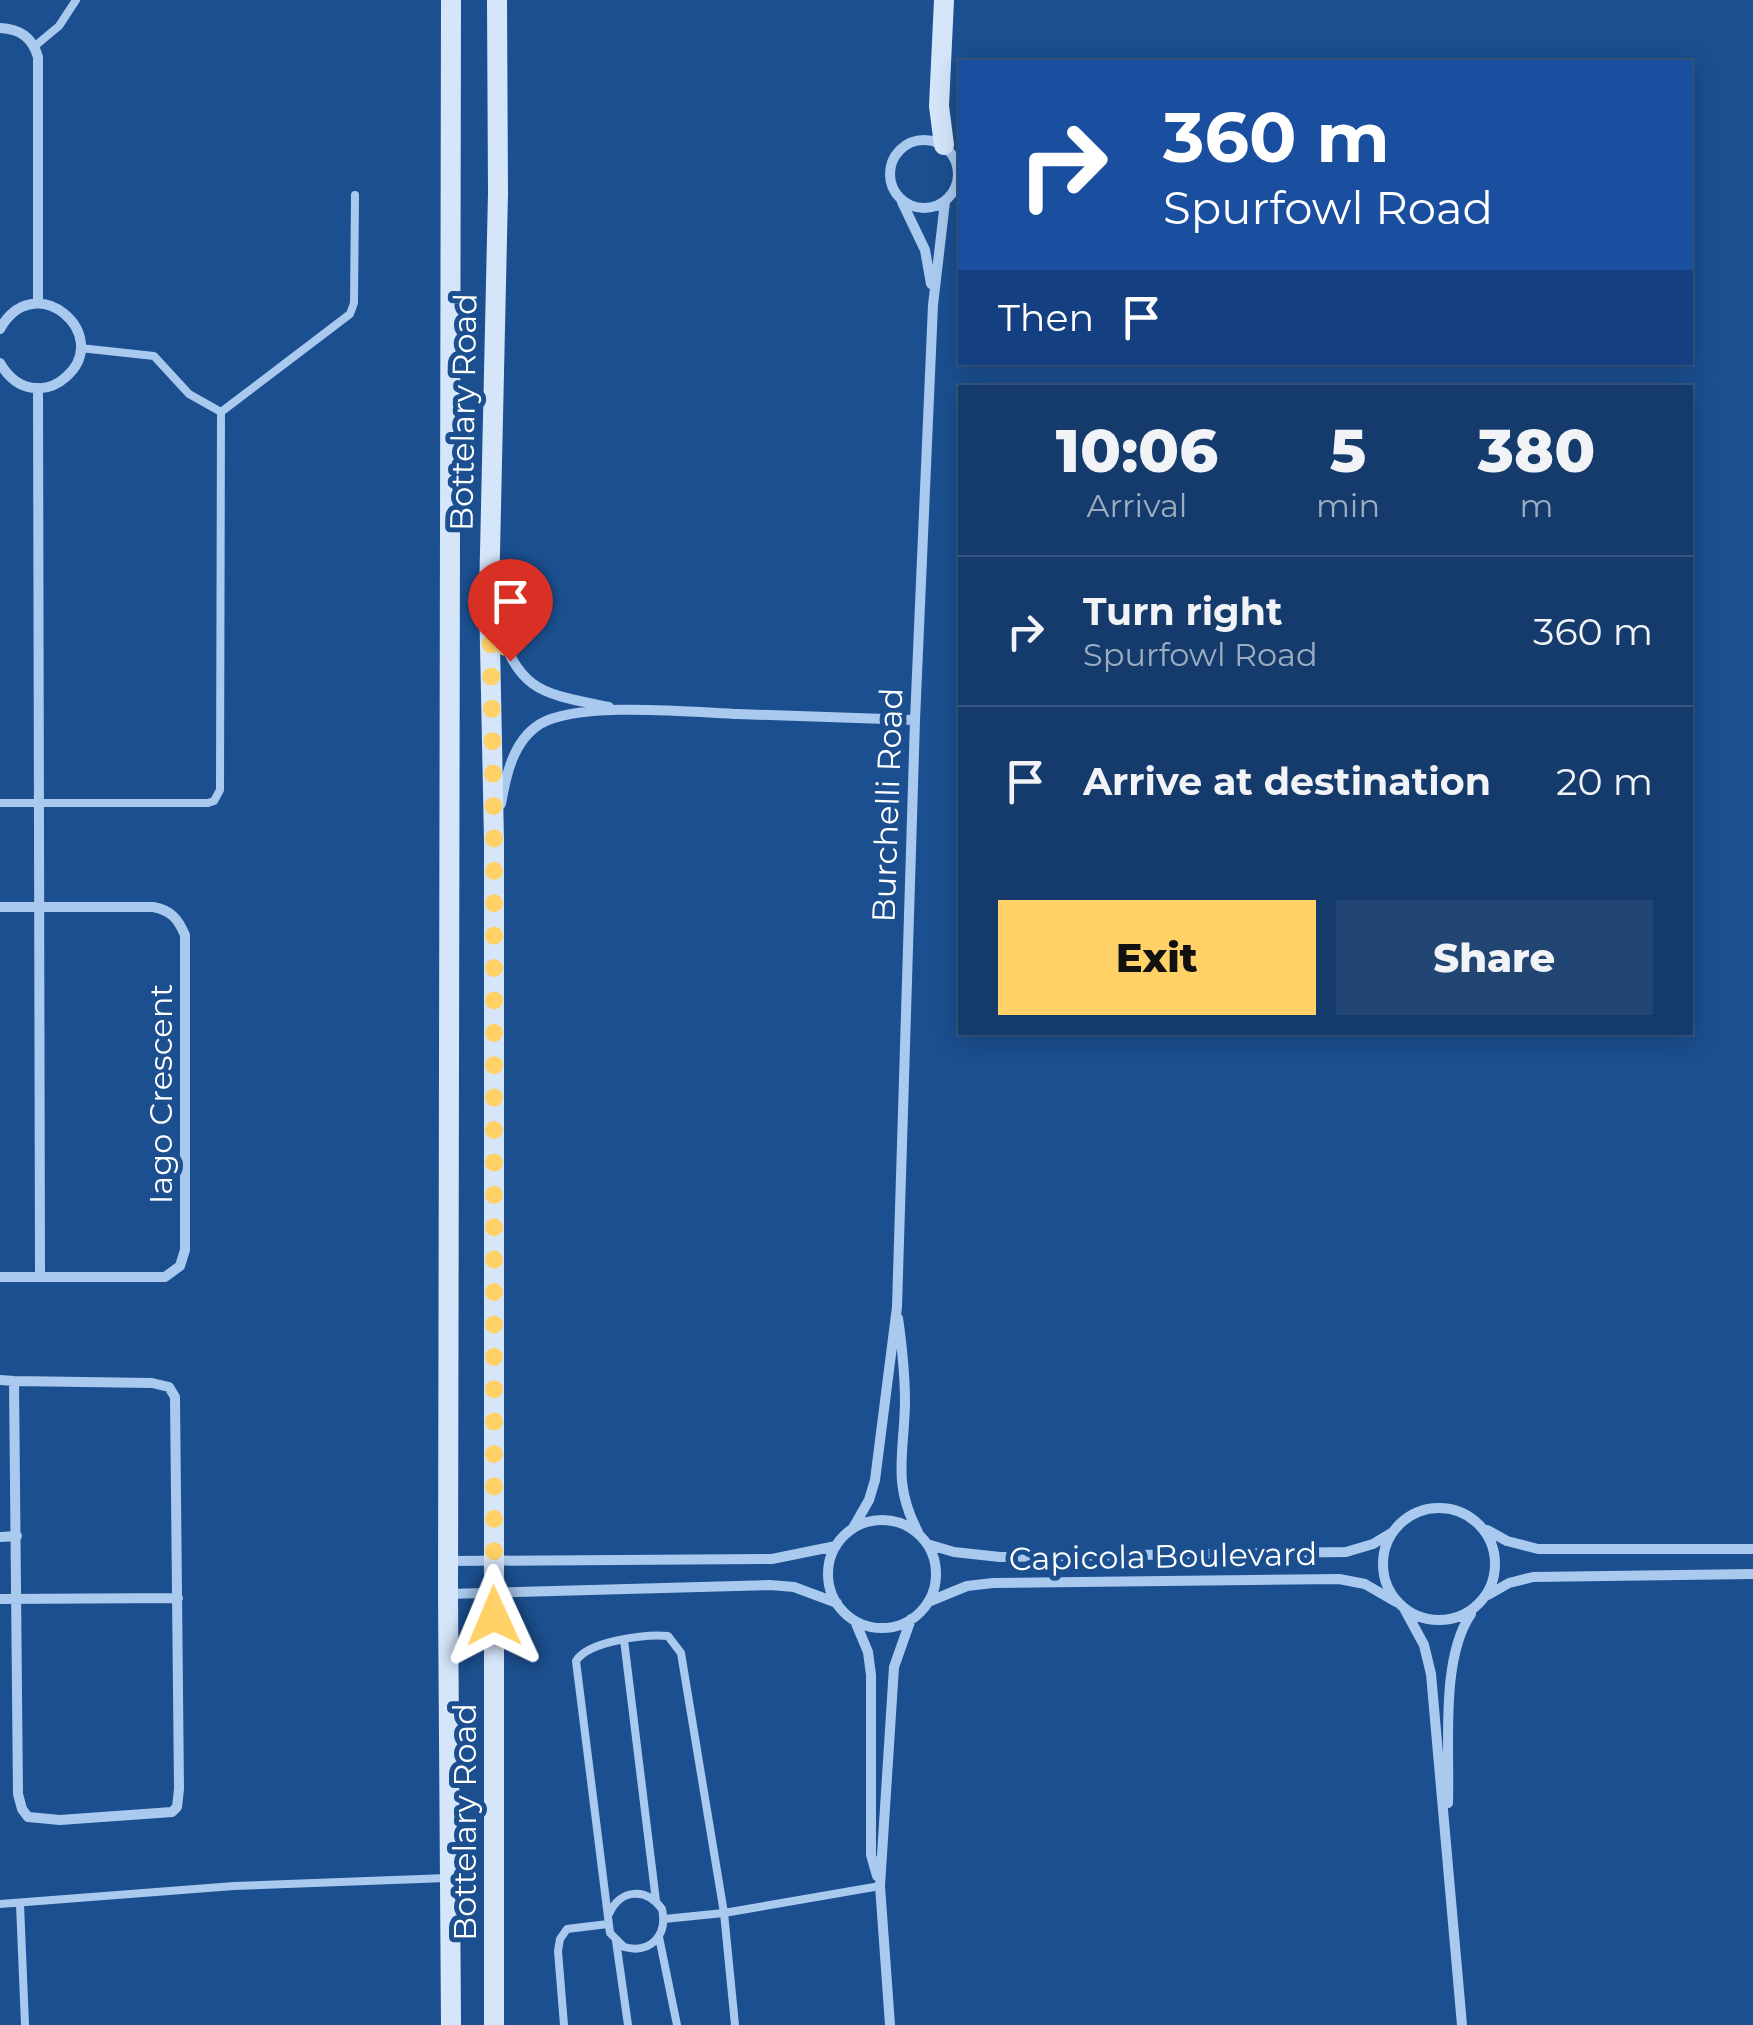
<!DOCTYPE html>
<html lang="en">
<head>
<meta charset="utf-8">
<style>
	body { margin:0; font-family:Montserrat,sans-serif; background:#214673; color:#f1f3f6; height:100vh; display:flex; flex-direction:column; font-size:38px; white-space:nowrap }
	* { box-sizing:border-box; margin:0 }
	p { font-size:32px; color:#9dadc1 }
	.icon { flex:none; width:55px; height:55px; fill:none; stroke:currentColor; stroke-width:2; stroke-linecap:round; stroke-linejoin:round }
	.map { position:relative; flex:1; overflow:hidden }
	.panel { position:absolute; left:958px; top:385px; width:735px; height:650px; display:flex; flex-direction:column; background:#143b6b; border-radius:0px; box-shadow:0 5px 25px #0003,0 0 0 2px #33557e }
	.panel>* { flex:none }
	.banner { position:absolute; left:958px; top:60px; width:735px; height:305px; border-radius:0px; box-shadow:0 5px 25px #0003,0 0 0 2px #33557e; background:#1a4fa0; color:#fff; overflow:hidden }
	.pin { position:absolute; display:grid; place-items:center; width:85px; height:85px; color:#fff; margin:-102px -42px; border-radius:50% 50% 50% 0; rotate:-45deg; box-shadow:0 0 10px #0007 }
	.pin .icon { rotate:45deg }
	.me { position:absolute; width:110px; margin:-55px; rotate:359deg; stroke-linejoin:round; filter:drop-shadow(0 0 8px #0008) }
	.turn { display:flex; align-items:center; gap:35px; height:210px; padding:0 40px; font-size:45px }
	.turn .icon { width:130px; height:130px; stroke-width:2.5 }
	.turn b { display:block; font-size:70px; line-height:85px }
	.then { display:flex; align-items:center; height:95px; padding:0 40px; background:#0003; gap:20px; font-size:38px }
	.eta { display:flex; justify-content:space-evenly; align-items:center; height:170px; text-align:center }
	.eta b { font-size:60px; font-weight:800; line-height:70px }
	.cta { display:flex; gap:20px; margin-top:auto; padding:20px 40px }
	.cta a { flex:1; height:115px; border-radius:0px; background:#ffd166; color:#111; font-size:40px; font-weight:800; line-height:115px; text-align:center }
	.cta a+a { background:#214673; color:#f1f3f6 }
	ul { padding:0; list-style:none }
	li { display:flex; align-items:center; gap:30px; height:150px; padding:0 40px; border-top:2px solid #33557e }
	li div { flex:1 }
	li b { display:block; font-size:38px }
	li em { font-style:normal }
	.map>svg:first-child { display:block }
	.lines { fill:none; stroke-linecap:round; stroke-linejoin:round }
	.lane { stroke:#a9c9ee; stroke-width:8 }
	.street { stroke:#a9c9ee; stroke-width:10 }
	.secondary { stroke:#d6e6fa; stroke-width:20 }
	.route { stroke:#ffd166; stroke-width:18; stroke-dasharray:0 32.4 }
	.labels { text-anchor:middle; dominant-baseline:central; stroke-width:10; stroke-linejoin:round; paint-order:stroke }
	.street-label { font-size:32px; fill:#fff; stroke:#1b4f8f }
</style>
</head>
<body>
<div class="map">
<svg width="1753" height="2025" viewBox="0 0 1753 2025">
	<rect width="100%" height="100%" fill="#1b4f8f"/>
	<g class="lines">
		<path class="lane" d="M35 46 59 26 76 0
			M221 412 350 314 354 303 355 195
			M0 803H208L214 801 220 790 221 412 189 394 154 356 80 348
			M624 1640 656 1901
			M0 1904 234 1886 447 1878
			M20 1904 25 2025
			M609 1914C620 1889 646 1887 662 1909 668 1936 650 1954 624 1947L610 1933 576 1661C588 1641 646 1634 668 1636L681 1653 724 1913 735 2025
			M664 1919 724 1913 880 1886
			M659 1937 677 2025
			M616 1941 628 2025
			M564 2025 558 1951 560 1939 567 1929 608 1924"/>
		<path class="street" d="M0 28C20 29 32 37 38 57V303
			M890 174a34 34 0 1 1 68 0a34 34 0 1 1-68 0Z
			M902 202 925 250 931 284
			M0 329C35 266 114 335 66 377 58 384 48 389 37 388 20 388 8 377 0 363
			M38 388 40 1277
			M496 619C519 692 539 693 609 707
			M501 804C506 775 513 741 540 724 579 701 691 712 738 714 797 716 856 718 915 720
			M0 907H153C171 910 178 919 185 935V1250L180 1266 165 1277H0
			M898 1318C902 1346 905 1374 905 1403 904 1455 892 1483 918 1532
			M0 1380 14 1381 152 1383 169 1387 175 1397 179 1789 177 1807 172 1812 60 1820 28 1817 22 1809 18 1794 14 1381
			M1383 1564a56 56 0 1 1 112 0a56 56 0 1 1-112 0Z
			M828 1574a54 54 0 1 1 108 0a54 54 0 1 1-108 0Z
			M853 1528 869 1500 875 1480 897 1307 915 720 933 305 945 202
			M1487 1530 1507 1541 1538 1549H1753
			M0 1537 17 1536
			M927 1544 954 1552 1000 1557 1346 1552 1373 1544 1393 1532
			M449 1561 772 1559 836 1546
			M448 1594 770 1585 794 1587 837 1603
			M1488 1595 1509 1583 1533 1577 1753 1574
			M0 1599 178 1598
			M928 1602 967 1586 993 1583 1339 1579 1365 1584 1396 1602
			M1405 1610 1424 1645 1431 1674 1462 2025
			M855 1621 868 1652 871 1675V1855L877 1876
			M1448 1803C1450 1748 1440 1659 1471 1614
			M890 2025 880 1886 894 1667 911 1619"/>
		<path class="secondary" d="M451 0 448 1594 451 2025
			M944 145 939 106 944 0
			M494 2025V840L489 597 498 193 497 0"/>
	</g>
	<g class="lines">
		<path class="route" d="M494 1616V840L490 598 510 661"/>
	</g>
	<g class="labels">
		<g class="street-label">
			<text transform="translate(463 412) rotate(-89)">Bottelary Road</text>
			<text transform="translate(887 805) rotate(-88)">Burchelli Road</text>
			<text transform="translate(160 1094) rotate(-90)">Iago Crescent</text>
			<text transform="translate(1163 1556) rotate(-1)">Capicola Boulevard</text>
			<text transform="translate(464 1822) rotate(-90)">Bottelary Road</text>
		</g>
	</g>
</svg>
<div class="pin" style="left:510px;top:661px;background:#d93025"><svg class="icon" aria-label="arrive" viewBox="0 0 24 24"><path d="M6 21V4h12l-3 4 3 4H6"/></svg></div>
<svg class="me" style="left:494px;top:1616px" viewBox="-20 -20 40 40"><path d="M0-17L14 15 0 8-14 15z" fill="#ffd166" stroke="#fff" stroke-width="4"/></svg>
<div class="banner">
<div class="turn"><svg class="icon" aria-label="right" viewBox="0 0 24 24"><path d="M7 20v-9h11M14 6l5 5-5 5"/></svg><div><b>360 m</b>Spurfowl Road</div></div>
<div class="then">Then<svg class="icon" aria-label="arrive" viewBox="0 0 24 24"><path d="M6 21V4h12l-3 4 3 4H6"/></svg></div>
</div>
<section class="panel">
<div class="eta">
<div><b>10:06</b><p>Arrival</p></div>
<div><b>5</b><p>min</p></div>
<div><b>380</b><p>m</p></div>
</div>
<ul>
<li><svg class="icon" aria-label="right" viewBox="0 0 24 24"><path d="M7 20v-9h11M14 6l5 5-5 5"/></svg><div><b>Turn right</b><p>Spurfowl Road</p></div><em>360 m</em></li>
<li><svg class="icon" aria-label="arrive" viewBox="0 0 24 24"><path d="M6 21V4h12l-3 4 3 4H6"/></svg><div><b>Arrive at destination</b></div><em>20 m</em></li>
</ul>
<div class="cta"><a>Exit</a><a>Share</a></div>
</section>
</div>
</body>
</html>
